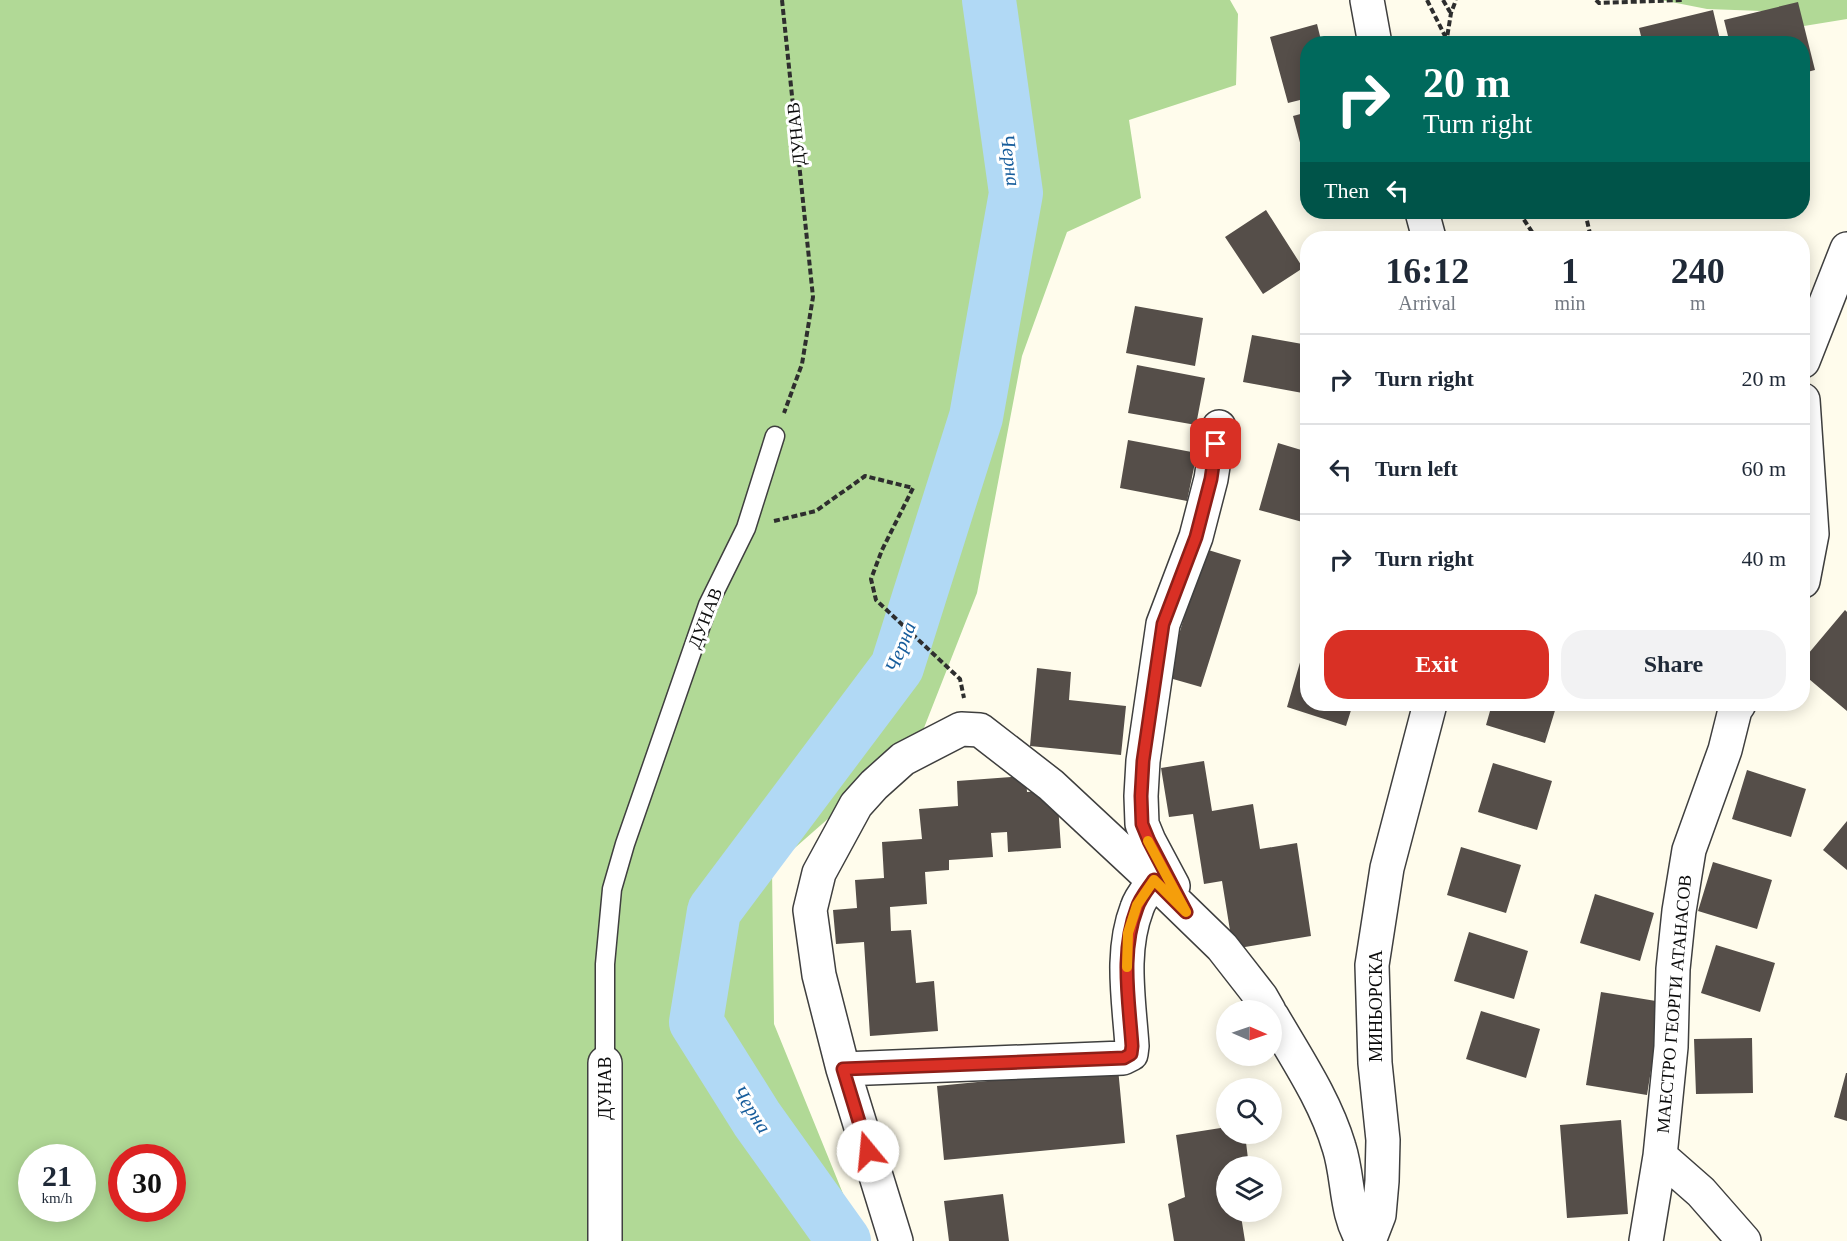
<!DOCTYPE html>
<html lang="en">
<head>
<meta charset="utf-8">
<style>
	body { margin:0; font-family:"Times New Roman",serif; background:#f2f2f3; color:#1f2937; height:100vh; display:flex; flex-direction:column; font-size:22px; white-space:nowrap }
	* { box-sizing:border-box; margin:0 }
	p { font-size:20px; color:#747a83 }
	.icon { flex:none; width:33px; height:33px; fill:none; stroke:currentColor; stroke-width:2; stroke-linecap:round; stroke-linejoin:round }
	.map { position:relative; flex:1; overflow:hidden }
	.side { position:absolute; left:1300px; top:231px; width:510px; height:480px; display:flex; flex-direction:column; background:#fff; border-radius:24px; box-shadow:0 3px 15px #0003 }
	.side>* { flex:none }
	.guide { position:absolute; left:1300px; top:36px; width:510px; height:183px; border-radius:24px; box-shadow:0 3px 15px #0003; background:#00695c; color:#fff; overflow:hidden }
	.needle { width:39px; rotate:92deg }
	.tools { position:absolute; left:1216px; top:1000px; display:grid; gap:12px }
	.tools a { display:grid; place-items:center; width:66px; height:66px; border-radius:50%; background:#fff; box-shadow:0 3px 15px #0003; font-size:30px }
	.speed { position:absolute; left:18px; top:1144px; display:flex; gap:12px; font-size:30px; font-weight:700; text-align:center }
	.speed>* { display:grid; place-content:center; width:78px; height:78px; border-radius:50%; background:#fff; box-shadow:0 3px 15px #0003; line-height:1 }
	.speed small { font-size:15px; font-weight:400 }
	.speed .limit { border:9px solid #d22; background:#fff; color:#111 }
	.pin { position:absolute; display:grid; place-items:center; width:51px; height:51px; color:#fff; margin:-26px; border-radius:12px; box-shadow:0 3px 9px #0006 }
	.me { position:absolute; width:66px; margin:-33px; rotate:343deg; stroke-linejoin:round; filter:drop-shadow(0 0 4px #0008) }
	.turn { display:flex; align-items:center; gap:21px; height:126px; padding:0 24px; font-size:27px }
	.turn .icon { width:78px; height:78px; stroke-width:2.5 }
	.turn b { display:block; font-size:42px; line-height:51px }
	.then { display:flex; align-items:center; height:57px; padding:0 24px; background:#0003; gap:12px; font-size:22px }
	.eta { display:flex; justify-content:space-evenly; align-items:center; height:102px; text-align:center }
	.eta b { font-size:36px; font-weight:800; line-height:42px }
	.action { display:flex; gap:12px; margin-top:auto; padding:12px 24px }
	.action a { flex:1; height:69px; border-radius:24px; background:#d93025; color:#fff; font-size:24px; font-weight:800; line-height:69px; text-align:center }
	.action a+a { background:#f2f2f3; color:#1f2937 }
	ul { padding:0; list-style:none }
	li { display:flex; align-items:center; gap:18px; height:90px; padding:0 24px; border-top:2px solid #e0e1e3 }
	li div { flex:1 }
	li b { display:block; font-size:22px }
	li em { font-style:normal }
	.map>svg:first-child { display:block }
	.forest { fill:#b1d996; fill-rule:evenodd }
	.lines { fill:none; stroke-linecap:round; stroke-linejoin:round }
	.river { stroke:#b1d9f5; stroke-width:54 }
	.building { fill:#554e49 }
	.lane-casing { stroke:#3f3f3f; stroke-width:21 }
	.street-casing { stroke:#3f3f3f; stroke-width:36 }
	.path { stroke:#2e2e2e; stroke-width:4; stroke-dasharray:6 3; stroke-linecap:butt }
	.lane { stroke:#fff; stroke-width:18 }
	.street { stroke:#fff; stroke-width:33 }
	.route-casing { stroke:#8d1f18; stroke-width:15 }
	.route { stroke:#d93025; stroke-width:10 }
	.slow { stroke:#f59e0b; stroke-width:10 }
	.labels { text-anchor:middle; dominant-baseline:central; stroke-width:6; stroke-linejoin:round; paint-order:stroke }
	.street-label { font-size:18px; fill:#0c0c0c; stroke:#fff }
	.water-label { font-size:20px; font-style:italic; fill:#175d9c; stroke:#fff }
</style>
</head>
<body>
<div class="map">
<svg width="1847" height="1241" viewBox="0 0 1847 1241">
	<rect width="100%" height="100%" fill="#fffcec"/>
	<path class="forest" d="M0 0H1230L1238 14 1236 85 1129 120 1141 198 1067 232 1022 356 977 593 920 738 772 868 774 1024 844 1196 865 1241H0ZM32 1158H82V1209H32ZM122 1158H172V1209H122Z
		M1661 0H1847V19L1804 26 1762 11 1707 9Z"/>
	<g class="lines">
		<path class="river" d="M844 1241 757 1119 696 1022 714 911 897 667 976 417 1016 193 989 0"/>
	</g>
	<path class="building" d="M1798 2 1815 70 1803 73V44H1730L1724 20Z
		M1713 10 1721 44H1643L1639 28Z
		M1317 24 1322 44H1308V98L1288 103 1270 37Z
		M1308 112V169H1307L1293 116Z
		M1266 210 1303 268 1263 294 1225 237Z
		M1135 306 1203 318 1195 366 1126 353Z
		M1252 335 1308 345V394L1243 382Z
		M1137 365 1205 378 1196 425 1128 413Z
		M1128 440 1197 453 1187 501 1120 488Z
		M1278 443 1308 452V515L1306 523 1259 510Z
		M1205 549 1241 560 1201 687 1166 677Z
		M1845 610 1847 612V711L1803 674V660Z
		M1301 659 1308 661V704H1353L1346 726 1287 707Z
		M1037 668 1071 672 1069 700 1126 706 1121 755 1030 746Z
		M1492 704H1557L1545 743 1486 725Z
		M1204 761 1212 811 1253 804 1260 849 1297 843 1311 936 1233 949 1222 881 1204 884 1193 814 1169 817 1161 768Z
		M1493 763 1552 781 1537 830 1478 812Z
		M1747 770 1806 789 1791 837 1732 819Z
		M1026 776 1027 792 1057 790 1061 848 1008 852 1007 832 991 833 993 857 949 860V870L925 872 927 904 890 907 891 931 911 930 916 983 934 981 938 1031 870 1036 864 942 836 944 833 910 857 908 855 880 884 878 882 842 922 839 919 809 958 806 957 781Z
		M1847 821V870L1823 850Z
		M1461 847 1521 865 1506 913 1447 895Z
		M1713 862 1772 880 1757 929 1698 911Z
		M1595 894 1654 913 1640 961 1580 943Z
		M1469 932 1528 951 1514 999 1454 981Z
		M1716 945 1775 963 1760 1012 1701 993Z
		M1601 992 1662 1002 1647 1095 1586 1085Z
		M1481 1011 1540 1029 1526 1078 1466 1059Z
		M1752 1038 1753 1093 1696 1094 1694 1039Z
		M1118 1068 1125 1143 944 1160 937 1086Z
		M1846 1073H1847V1121L1834 1117Z
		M1621 1120 1628 1214 1567 1218 1560 1125Z
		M1227 1127V1134H1245L1249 1167H1227V1212H1257L1241 1216 1245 1241H1174L1168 1204 1185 1197 1176 1135Z
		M1003 1194 1009 1241H949L944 1201Z"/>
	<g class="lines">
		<defs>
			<path id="lane" d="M605 1063V964L612 889 625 844 708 605 746 528 775 436"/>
			<path id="street" d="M1367 0 1375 44
				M1422 212 1429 238
				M1803 361 1847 249
				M1803 400 1812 534 1803 581
				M1173 886 1149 841 1142 824 1141 796 1143 761 1163 624 1196 537 1211 479 1219 427
				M1272 1016C1297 1059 1325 1100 1339 1147 1349 1178 1345 1213 1363 1241
				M605 1063V1241
				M843 1069 1123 1058 1131 1054 1132 1046C1129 1000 1120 952 1137 908 1140 898 1148 889 1154 881
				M1660 1156 1701 1192 1744 1241
				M896 1241 843 1069 819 975 810 910 819 873 856 805 874 785 903 759 961 729 980 730 1051 785 1154 881 1222 947 1261 997 1269 1011
				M1369 1241 1379 1215 1382 1181 1383 1140 1375 1063 1372 965 1387 868 1430 704
				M1646 1241 1660 1156 1671 1047 1673 969 1679 911 1689 850 1725 750 1735 710 1739 704"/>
		</defs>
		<use href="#lane" class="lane-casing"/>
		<use href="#street" class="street-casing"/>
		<path class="path" d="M782 0 813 297 802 364 784 413
			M1427 0 1446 38
			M1443 0 1450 12
			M1596 0 1599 3 1682 0
			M1446 44 1451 13 1456 0
			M1519 212 1536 238
			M1585 212 1591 238
			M774 521 816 511 865 476 913 488 882 550 871 579 876 600 960 679 964 698"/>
		<use href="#lane" class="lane"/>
		<use href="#street" class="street"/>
	</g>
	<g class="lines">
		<defs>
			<path id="route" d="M868 1151 843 1069 1124 1058 1131 1054 1132 1046C1129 1000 1120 952 1137 908 1140 898 1148 889 1154 880L1186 912 1149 841 1142 824 1141 796 1143 761 1163 624 1196 537 1211 479 1216 444"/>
		</defs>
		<use href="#route" class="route-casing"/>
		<use href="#route" class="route"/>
		<path class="slow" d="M1127 967 1128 933 1137 905 1154 880 1186 912 1148 841"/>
	</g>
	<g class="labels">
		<g class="street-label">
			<text transform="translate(796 134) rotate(-96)">ДУНАВ</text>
			<text transform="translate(705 618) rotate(-68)">ДУНАВ</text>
			<text transform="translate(1674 1004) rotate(-85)">МАЕСТРО ГЕОРГИ АТАНАСОВ</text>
			<text transform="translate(1376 1006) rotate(-90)">МИНЬОРСКА</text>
			<text transform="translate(605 1088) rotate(-90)">ДУНАВ</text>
		</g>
		<g class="water-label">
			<text transform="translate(1011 160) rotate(83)">Черна</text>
			<text transform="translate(900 647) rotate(-68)">Черна</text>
			<text transform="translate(752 1109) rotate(57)">Черна</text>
		</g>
	</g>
</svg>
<div class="tools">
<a><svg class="needle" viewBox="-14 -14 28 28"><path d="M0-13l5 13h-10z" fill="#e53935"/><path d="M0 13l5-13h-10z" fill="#747a83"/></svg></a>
<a><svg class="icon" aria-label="search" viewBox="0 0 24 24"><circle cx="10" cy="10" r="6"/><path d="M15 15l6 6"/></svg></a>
<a><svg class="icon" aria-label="layers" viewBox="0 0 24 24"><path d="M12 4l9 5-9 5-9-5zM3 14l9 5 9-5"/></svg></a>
</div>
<div class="speed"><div>21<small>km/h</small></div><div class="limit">30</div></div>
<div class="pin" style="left:1216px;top:444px;background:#d93025"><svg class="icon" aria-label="arrive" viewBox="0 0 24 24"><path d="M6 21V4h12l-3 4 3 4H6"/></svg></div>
<svg class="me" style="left:868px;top:1151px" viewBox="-20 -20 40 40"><circle r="19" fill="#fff"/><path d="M0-13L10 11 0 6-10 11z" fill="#d93025"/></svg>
<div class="guide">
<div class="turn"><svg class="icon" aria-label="right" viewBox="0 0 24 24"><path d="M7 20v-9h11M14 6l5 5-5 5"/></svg><div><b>20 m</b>Turn right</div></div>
<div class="then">Then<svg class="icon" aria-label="left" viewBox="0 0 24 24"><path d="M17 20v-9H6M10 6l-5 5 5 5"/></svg></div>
</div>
<section class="side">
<div class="eta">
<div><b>16:12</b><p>Arrival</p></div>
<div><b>1</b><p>min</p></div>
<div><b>240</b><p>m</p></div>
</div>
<ul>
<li><svg class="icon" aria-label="right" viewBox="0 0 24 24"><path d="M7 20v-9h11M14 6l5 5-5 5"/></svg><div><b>Turn right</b></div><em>20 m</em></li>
<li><svg class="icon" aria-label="left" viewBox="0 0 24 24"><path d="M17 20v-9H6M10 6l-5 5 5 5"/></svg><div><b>Turn left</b></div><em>60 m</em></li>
<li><svg class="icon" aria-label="right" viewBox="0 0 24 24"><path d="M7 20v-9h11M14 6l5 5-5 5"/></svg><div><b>Turn right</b></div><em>40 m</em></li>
</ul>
<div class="action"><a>Exit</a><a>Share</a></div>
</section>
</div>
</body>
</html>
